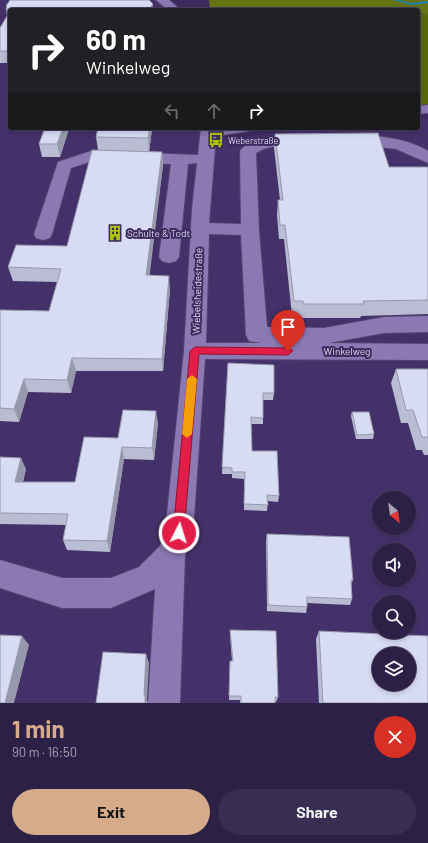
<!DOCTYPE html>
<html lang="en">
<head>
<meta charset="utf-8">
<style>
	body { margin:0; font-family:Barlow,sans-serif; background:#392d51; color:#f1f3f6; height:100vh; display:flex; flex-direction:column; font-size:15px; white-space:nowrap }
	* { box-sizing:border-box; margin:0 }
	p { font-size:13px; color:#a7a3b3 }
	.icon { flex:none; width:22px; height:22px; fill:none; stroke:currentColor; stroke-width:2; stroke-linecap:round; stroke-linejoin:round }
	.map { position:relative; height:703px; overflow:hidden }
	.details { display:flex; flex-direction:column; background:#2d2046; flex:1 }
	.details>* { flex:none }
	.guide { position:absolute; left:8px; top:8px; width:412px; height:122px; border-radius:4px; box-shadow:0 2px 6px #0003,0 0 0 1px #483e5f; background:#202124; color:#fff; overflow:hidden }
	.needle { width:26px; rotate:151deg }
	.fabs { position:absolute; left:372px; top:491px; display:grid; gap:8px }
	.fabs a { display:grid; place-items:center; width:44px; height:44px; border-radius:50%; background:#2d2046; box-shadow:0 2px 6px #0003,0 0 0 1px #483e5f; font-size:20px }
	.pin { position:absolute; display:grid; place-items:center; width:34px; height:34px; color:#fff; margin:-41px -17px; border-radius:50% 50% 50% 0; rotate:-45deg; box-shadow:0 0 4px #0007 }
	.pin .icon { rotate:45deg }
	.me { position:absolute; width:44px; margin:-22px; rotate:5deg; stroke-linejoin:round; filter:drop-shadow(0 0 3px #0008) }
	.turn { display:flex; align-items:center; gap:14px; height:84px; padding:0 12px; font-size:18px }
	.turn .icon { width:52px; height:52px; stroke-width:2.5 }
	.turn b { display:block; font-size:28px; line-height:34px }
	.lanes { display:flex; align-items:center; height:38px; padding:0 12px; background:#0003; justify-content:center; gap:20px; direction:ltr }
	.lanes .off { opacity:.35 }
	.round { display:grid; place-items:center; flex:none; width:42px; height:42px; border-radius:21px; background:#392d51 }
	.summary { display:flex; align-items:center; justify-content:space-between; height:68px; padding:0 12px }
	h1 { font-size:24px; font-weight:700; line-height:30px; color:#d6ab8b }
	.primary-button { display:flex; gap:8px; margin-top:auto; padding:8px 12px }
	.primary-button a { flex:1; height:46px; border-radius:24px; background:#d6ab8b; color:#111; font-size:16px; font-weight:700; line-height:46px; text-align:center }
	.primary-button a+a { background:#392d51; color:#f1f3f6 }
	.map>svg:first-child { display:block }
	.built { fill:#45316a; fill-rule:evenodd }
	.green { fill:#5a670a }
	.forest { fill:#677414 }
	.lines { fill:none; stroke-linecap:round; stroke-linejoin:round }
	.stream { fill:#2081b4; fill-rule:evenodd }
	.minor-casing { stroke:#55446f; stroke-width:2 }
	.minor { fill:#8a79b2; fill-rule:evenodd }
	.wall { fill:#b9bcd2 }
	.shaded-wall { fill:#9699ab }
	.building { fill:#d7dbf4; stroke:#9699ab; fill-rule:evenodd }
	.route { fill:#e11d48; stroke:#92132f }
	.slow { fill:#f59e0b }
	.labels { text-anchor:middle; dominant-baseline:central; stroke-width:4; stroke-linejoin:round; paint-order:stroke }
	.far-poi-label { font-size:9px; fill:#dfd7f6; stroke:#3c2b5d; text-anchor:start }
	.poi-label { font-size:10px; fill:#dfd7f6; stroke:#3c2b5d; text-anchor:start }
	.street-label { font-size:10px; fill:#dfd7f6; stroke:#3c2b5d }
</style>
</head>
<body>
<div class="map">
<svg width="428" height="703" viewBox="0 0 428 703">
	<rect width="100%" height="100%" fill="#3c2b5d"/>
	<path class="built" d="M0 0H157L170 10H10V128H201L200 138 219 139 329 128H418V119L428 118V703H0ZM379 498H409V528H379ZM379 550H409V580H379ZM379 602H409V632H379ZM379 654H409V684H379Z"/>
	<path class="green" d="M418 13 428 14V107L418 108Z"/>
	<path class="forest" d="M209 0H428V14L418 13V10H210Z"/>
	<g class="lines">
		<path class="stream" d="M393 0H399L412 3 428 1V3L412 5Z"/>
		<defs>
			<path id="minor" d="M156 0H169L181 10H168Z
				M428 105V113L418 114V106Z
				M201 128H252L249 131 216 136 209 223 241 224 240 151C251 136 293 133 309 137L312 140 309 143C291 148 273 142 256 153L259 230 267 327 324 328 384 317 428 316V332L384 333 329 343 428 344V360L205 359 193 533 185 555 180 703H148L155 589 111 608H62L0 588V560L62 578H111L139 567 160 546 165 533 184 351 192 209 197 163 188 164 179 257 176 261 169 263 162 261 159 257 171 164 92 161 71 168 52 234 50 238 43 240 36 238 34 234 58 162 91 151 198 155ZM209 234 241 235 246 335 249 341 261 343H206Z
				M351 135C377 136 405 137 428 151V163L396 149 346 143 343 140 346 137Z"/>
		</defs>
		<use href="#minor" class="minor-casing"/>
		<use href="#minor" class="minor"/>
	</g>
	<path class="wall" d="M153 4V10H10V63H0V28L7 16 6 9V6Z
		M42 128H161V130L152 129 149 152 98 150 96 137 98 130 69 129 60 157H42L39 144 44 129H42Z
		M275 134 389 167H428V314L361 316 360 318H302L301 316H292L284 239H279L277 215 278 200H280L274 148Z
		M162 152 163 165 149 275 170 289 163 371H76L71 393 28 392 19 422 0 421V310L49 311 57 282 13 281 8 267 67 246Z
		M228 363 274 393 273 400H263V424H251L252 451 279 496 278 502 268 501 267 511 244 510V479L232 478V474H222Z
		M396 369H428V455H424L422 450H416L408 423H401L391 383Z
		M352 412 374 434 373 439H356L351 416Z
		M158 423 154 460 124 459 110 552 67 550 63 540 66 525 0 524V457L26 469 23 482H75L118 438Z
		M267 534 353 580 351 584 352 599 350 605 307 603V607L306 613 267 611 266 540Z
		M230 630 278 697 276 702H275V703H240V700H229L230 661H232L230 635Z
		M319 631 428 703H319L316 639Z"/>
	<path class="shaded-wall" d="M153 4V10H149Z
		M63 128H69V129L60 157 57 144Z
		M150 128H152V129L149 152 148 138Z
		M162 152 163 165 148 289 146 275Z
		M169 276 170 289 163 371 162 359Z
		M72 358 76 371 71 393 67 380Z
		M24 379 28 392 19 422 14 409Z
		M156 411 158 423 154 460 152 448Z
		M122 447 124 459 110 552 107 541Z
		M21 458 26 469 20 493 15 482Z
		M22 636 29 645 14 703H5Z
		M146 654 149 663 147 700 148 703H145L144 695Z"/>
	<path class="building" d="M10 0H149L153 4 149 10H11V9H6L7 6H6Z
		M10 11V51H0V28Z
		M45 128H63L57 144H39Z
		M98 128H150L148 138 96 137Z
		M378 133 389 167H428V300L363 301 364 304H304L303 301H294L285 225H280L278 200H283L275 134Z
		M92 150 162 152 146 275 169 276 162 359 72 358 67 380 24 379 14 409 0 408V310L49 311 61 269 8 267 16 245 67 246Z
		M228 363 274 365V393H263V418L251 417 252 451H277L279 496 267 495 268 505 244 504 245 472H232V468L222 467Z
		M396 369H428V437H422L413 410H406Z
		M123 410 156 411 152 448 122 447 107 541 63 540 68 514 0 513V457L21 458 15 482H75L84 437 118 438Z
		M352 412H369L374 434 357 435Z
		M267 534 349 537 353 580H351L352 599 307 597V607L268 605Z
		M230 630 276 631 278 697H275V703H241V696H229L230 661H233Z
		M319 631 428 636V703H323ZM379 654H409V684H379Z
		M0 635 22 636 5 703H0Z
		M103 652 146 654 144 695 145 697V703H96Z"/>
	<path class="route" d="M195 347 288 348 293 351 288 355 199 354 184 533 183 537 179 538 175 537 173 533 190 351Z"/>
	<path class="slow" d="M192 375 197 379 192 434 187 438 182 434 187 379Z"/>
	<defs>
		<symbol id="bus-bare" viewBox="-9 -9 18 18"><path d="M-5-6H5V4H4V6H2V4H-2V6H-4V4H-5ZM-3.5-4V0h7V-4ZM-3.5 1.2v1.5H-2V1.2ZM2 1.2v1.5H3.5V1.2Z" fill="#afc506" stroke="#3c2b5d" stroke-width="2.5" paint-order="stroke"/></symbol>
		<symbol id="building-bare" viewBox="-9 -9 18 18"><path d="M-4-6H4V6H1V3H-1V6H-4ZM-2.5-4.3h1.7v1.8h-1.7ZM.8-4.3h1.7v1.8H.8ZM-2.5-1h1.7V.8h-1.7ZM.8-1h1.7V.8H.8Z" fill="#afc506" stroke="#3c2b5d" stroke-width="2.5" paint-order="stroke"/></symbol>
	</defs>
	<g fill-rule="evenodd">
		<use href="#bus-bare" x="205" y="129" width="22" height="22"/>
		<use href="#building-bare" x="104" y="222" width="22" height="22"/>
	</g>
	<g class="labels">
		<g class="far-poi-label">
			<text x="228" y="140">Weberstraße</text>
		</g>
		<g class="poi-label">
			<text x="127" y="233">Schulte &amp; Todt</text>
		</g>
		<g class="street-label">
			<text transform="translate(197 291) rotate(-88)">Wiebelsheidestraße</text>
			<text x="347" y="351">Winkelweg</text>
		</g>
	</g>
</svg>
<div class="fabs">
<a><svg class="needle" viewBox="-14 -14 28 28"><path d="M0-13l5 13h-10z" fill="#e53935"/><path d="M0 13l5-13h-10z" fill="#a7a3b3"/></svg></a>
<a><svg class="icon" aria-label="sound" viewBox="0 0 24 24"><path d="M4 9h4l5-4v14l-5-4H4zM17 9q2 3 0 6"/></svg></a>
<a><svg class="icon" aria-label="search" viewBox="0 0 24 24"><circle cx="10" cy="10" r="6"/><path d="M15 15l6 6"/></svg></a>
<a><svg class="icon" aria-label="layers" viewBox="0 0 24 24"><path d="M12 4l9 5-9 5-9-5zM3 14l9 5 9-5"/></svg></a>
</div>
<div class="pin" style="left:288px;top:351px;background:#d93025"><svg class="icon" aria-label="arrive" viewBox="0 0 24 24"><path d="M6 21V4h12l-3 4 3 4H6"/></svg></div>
<svg class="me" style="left:179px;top:533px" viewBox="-20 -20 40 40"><circle r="17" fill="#e11d48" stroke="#fff" stroke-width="3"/><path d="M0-11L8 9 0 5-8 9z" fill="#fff"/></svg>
<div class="guide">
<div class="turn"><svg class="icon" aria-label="right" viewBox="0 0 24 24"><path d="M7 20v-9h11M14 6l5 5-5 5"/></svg><div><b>60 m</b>Winkelweg</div></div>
<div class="lanes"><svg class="icon off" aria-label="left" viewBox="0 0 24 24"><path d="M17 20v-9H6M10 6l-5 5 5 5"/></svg><svg class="icon off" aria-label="ahead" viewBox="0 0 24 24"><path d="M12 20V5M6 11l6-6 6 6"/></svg><svg class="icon" aria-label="right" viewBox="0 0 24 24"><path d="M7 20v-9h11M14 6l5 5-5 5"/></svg></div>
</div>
</div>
<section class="details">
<div class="summary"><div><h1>1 min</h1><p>90 m · 16:50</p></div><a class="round" style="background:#d93025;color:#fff"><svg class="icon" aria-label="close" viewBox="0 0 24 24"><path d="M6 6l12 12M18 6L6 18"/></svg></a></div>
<div class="primary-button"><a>Exit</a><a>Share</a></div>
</section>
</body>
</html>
